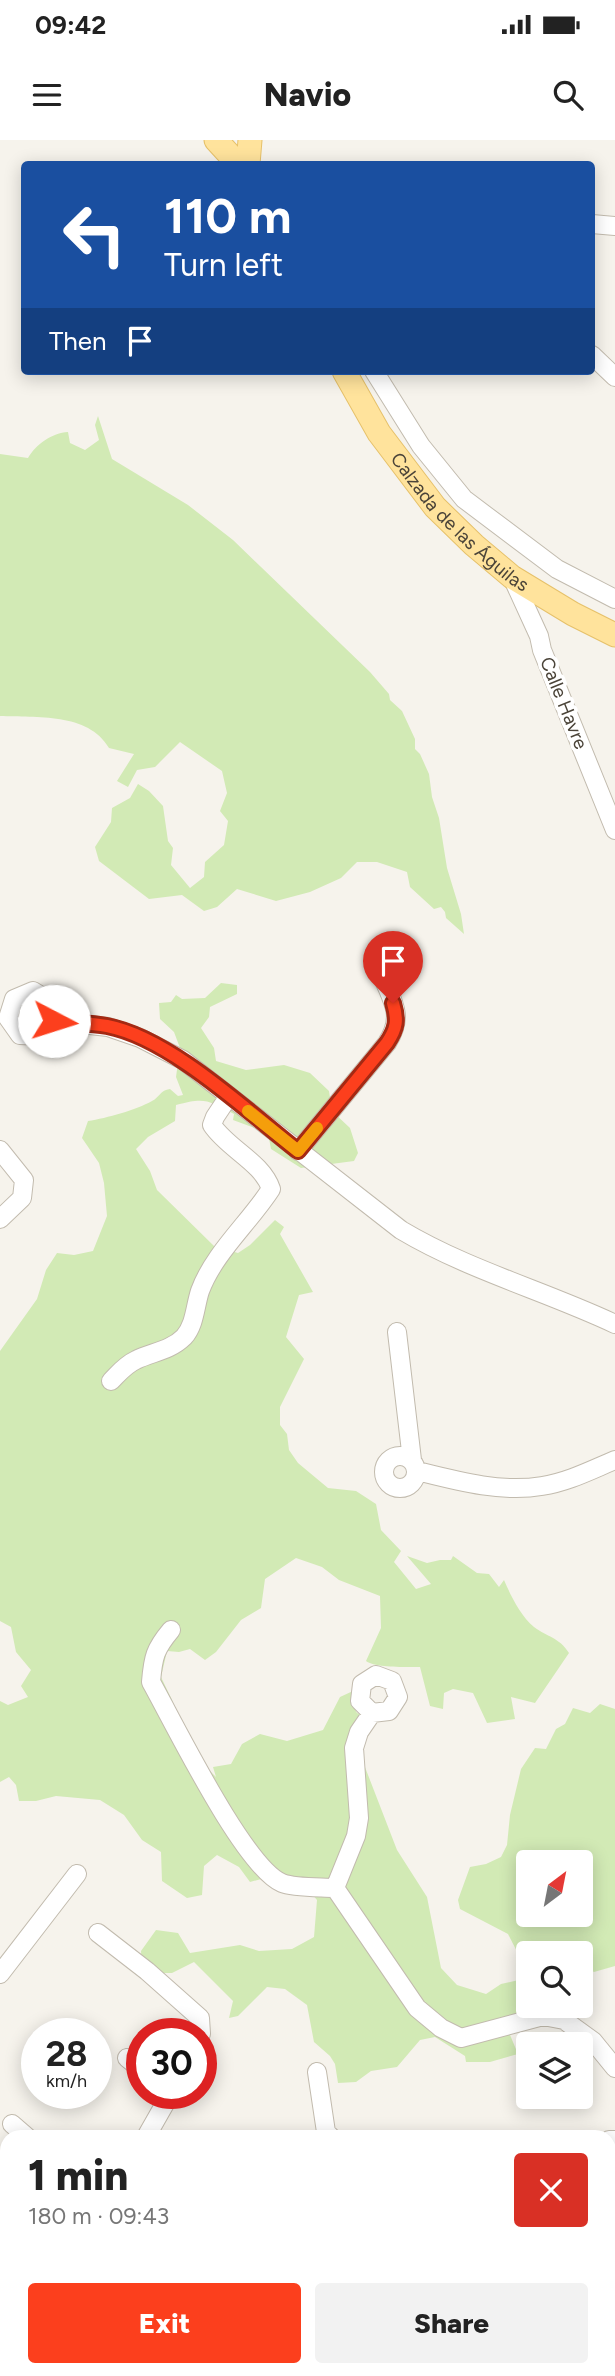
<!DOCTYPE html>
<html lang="en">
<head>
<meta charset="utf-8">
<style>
	body { margin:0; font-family:Figtree,sans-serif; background:#f2f2f2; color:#222; height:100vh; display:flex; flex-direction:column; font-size:26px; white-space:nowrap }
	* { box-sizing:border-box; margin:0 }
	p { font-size:23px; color:#767676 }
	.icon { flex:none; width:38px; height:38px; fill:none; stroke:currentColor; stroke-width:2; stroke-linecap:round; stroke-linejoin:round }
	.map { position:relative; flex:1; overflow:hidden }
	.drawer { position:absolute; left:0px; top:1990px; width:616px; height:247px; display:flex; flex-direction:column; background:#fff; border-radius:21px 21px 0 0; box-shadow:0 4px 18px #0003 }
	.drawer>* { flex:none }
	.banner { position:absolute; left:21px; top:21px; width:574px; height:214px; border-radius:7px; box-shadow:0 4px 18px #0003; background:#1a4fa0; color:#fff; overflow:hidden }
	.needle { width:46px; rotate:32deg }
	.controls { position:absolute; left:516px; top:1710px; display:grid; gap:14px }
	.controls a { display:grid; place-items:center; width:77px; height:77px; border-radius:7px; background:#fff; box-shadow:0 4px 18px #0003; font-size:35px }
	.speed { position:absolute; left:21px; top:1878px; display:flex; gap:14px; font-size:35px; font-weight:700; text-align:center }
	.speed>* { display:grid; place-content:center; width:91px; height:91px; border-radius:50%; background:#fff; box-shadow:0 4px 18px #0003; line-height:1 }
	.speed small { font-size:18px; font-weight:400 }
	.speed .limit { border:10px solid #d22; background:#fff; color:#111 }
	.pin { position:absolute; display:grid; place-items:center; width:60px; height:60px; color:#fff; margin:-72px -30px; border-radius:50% 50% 50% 0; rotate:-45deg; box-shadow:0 0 7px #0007 }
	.pin .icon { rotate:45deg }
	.me { position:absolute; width:77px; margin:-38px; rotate:95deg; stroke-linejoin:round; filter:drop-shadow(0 0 5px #0008) }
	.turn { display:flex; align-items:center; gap:24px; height:147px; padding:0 28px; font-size:32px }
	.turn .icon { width:91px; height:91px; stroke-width:2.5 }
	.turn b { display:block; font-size:49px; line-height:60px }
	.then { display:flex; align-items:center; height:66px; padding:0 28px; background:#0003; gap:14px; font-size:26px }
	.round { display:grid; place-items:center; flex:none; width:74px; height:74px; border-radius:7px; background:#f2f2f2 }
	.headline { display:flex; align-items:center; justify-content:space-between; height:119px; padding:0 28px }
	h1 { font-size:42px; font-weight:800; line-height:52px }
	.cta { display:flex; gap:14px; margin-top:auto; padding:14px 28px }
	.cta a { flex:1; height:80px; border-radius:7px; background:#fc3f1d; color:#fff; font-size:28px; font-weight:800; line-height:80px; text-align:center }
	.cta a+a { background:#f2f2f2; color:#222 }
	.status { display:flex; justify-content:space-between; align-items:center; height:49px; padding:0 35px; background:#fff; direction:ltr }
	.status svg { height:19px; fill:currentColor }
	header { display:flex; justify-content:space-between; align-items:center; height:91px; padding:0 28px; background:#fff; font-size:32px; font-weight:800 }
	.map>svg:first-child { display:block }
	.green { fill:#d2eab5; fill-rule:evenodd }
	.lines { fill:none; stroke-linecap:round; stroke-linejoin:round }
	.minor-casing { stroke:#c2bbae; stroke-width:20 }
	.major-casing { stroke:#e6c16a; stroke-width:25 }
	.minor { stroke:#fff; stroke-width:18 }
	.major { stroke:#ffe39c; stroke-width:23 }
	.route-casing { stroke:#a42913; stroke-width:18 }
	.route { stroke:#fc3f1d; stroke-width:12 }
	.slow { stroke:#f59e0b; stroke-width:12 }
	.labels { text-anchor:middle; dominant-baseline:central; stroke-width:7; stroke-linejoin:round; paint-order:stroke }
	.street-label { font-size:19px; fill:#4b4439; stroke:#fff }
</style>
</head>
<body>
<div class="status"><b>09:42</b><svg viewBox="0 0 49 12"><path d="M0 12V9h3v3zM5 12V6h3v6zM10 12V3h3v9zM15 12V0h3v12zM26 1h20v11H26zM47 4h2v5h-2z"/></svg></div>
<header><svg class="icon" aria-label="menu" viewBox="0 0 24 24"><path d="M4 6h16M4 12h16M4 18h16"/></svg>Navio<svg class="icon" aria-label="search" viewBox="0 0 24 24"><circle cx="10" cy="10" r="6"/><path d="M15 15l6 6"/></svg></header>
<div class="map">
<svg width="615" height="2236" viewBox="0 0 615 2236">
	<rect width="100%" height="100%" fill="#f6f3ec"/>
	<path class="green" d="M98 276 112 319 188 365 233 400 370 532 389 554 390 560 402 571 415 599V609L420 614 429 634 432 657 439 678 447 728 461 774 464 794 446 778 445 772 441 767 434 769 410 747 407 732 377 722H357L341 738 310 752 276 761 237 749 217 767 204 771 182 755 149 759 99 721 95 707 111 682 112 668 130 658 138 644 149 651 163 666 168 701 173 708 171 725 190 748 204 737 205 722 224 705 228 681 220 671 227 653 222 631 180 602 155 627 137 630 128 647 117 641 134 614 109 608C88 572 36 578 0 576V314L28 318C36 304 52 293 68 292L70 303 85 310 99 300 95 285Z
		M221 843 237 845V854L210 867 209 877 201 888 214 908 216 921 246 930 284 925 310 933 329 951 332 971 350 988 358 1013 354 1021 301 1028 271 1009 268 993 233 980 234 974C208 960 205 957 176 965L175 981 148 997 136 1009 150 1031 157 1050 214 1106 238 1113 250 1105 275 1080 284 1087 280 1094 313 1152 299 1155 286 1197 304 1219 280 1267V1285L287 1294 289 1310 298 1323 328 1348 356 1351 376 1364 381 1390 401 1411 394 1422 416 1449 431 1444 407 1416 427 1423 440 1420H451L453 1416 477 1433 489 1434 499 1447 504 1440C511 1456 520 1475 534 1487 547 1497 559 1497 569 1513L535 1563 511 1557 515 1579 487 1583 473 1553 453 1549 444 1553 443 1569 430 1566 420 1527C406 1527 375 1528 366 1521L381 1488 380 1456 339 1440 322 1427 296 1418 265 1439 261 1468 241 1480 216 1512 205 1520 190 1509 179 1512 167 1511 161 1537 172 1560 187 1603 200 1621 216 1637 213 1627 231 1624 242 1604 260 1594 287 1601 323 1590 340 1557 353 1551 352 1564 357 1573 367 1578 361 1601 363 1622 397 1710 427 1757 441 1828 457 1845 486 1854 501 1844 523 1839 528 1836V1866H533L505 1883 518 1914 490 1922H466L465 1916 435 1897 420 1900 397 1927 371 1931 356 1942 338 1943 335 1924 330 1916 314 1902 307 1865 285 1849 267 1847 238 1876 229 1878 233 1861 194 1822 172 1833H142L141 1811 156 1790 178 1793 190 1813 240 1805 259 1811 292 1809 314 1797 317 1760 304 1745 283 1733 250 1742 239 1727 217 1715 204 1726 202 1755 187 1758 162 1741 161 1712 142 1700 124 1675 100 1660 56 1656 36 1661H19L16 1645 9 1637 0 1642V1561L8 1565 28 1557 21 1546 31 1530 16 1512 11 1487 0 1481V1211L37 1159 46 1130 57 1113 74 1115 93 1111 107 1076 104 1043 99 1023 82 998 88 981C107 978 136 970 152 961 160 957 160 950 170 949L178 956 183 955 176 937 180 908 174 892 160 879 159 863 171 862 176 855 182 859 205 858Z
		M600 1564 615 1569V1826L594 1832 581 1824V1813H528V1833L508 1794 460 1769 458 1760 470 1727 486 1724 501 1717 507 1705 510 1675 521 1629 535 1608 546 1609 556 1589 565 1584 573 1568 590 1573ZM528 1722H581V1774H528Z"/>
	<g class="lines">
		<defs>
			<path id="minor" d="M592 84 615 86
				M592 215 615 237
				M374 231 421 306 464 359 557 429 615 459
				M512 437 539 496 542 510 615 690
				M33 851 51 862 54 881 40 896 20 895 8 878 14 859Z
				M54 881 108 887 140 898 183 920 401 1090C468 1130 545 1151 615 1184
				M0 1010 24 1040 22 1058 0 1079
				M298 1011 387 903C405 875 392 861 381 833
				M397 1192 412 1320
				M111 1241C119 1233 125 1225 136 1220 152 1212 170 1211 184 1197 195 1185 195 1166 200 1151 214 1113 249 1083 271 1049 262 1022 228 1009 212 985L215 977 229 956
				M384 1332a16 16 0 1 1 32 0a16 16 0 1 1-32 0Z
				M417 1331C457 1341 501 1353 542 1346 568 1342 591 1330 615 1320
				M171 1490C155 1509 153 1517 151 1542 174 1583 244 1727 282 1743 294 1748 320 1747 335 1748
				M376 1535 392 1541 398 1557 389 1571 372 1573 360 1561 362 1544Z
				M372 1573 359 1592 354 1608 359 1678 356 1696 335 1748 417 1868 441 1888 461 1898 543 1876 564 1880 593 1901 615 1928
				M98 1793 147 1831 200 1878 201 1894
				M0 1834 77 1734
				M127 1918 142 1930
				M317 1932 326 1992 331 1997
				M12 1984 27 1997
				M146 1997 171 1953
				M609 2000H615
				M0 2124 7 2125
				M358 2236 366 2230"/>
			<g id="major">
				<path d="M216 0 238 24"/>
				<path d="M248 24 250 0"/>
				<path id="s1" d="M344 231 379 293 435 367 474 405 512 437 573 474 615 495"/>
			</g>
		</defs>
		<use href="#minor" class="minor-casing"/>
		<use href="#major" class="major-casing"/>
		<use href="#minor" class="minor"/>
		<use href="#major" class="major"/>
	</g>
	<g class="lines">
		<defs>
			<path id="route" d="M54 881C71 883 90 883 107 886 170 898 247 971 298 1011L387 903C397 888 398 880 393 863"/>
		</defs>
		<use href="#route" class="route-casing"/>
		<use href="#route" class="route"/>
		<path class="slow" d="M248 971 298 1011 317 988"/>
	</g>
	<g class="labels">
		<g class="street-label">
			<text stroke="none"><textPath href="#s1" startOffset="192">Calzada de las Águilas</textPath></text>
			<text transform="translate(564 563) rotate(68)">Calle Havre</text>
		</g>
	</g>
</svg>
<div class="controls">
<a><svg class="needle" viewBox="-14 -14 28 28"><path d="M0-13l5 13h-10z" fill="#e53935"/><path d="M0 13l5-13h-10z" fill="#767676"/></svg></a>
<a><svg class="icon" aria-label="search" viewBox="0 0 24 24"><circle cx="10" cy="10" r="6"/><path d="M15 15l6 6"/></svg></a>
<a><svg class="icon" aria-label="layers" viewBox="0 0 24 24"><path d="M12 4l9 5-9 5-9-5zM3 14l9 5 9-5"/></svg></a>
</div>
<div class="speed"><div>28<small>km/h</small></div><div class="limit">30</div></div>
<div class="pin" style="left:393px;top:863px;background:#d93025"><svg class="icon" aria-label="arrive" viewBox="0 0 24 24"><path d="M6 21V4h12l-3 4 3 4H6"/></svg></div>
<svg class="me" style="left:54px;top:881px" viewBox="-20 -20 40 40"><circle r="19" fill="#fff"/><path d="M0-13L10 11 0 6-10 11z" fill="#fc3f1d"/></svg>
<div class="banner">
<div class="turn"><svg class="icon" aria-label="left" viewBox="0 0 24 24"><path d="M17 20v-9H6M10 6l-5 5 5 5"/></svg><div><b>110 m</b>Turn left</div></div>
<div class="then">Then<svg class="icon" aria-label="arrive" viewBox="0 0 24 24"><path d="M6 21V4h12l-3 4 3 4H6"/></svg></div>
</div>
<section class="drawer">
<div class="headline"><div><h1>1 min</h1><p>180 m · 09:43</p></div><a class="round" style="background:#d93025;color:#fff"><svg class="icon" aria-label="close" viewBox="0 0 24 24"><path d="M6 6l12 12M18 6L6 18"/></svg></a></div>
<div class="cta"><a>Exit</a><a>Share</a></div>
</section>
</div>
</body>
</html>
